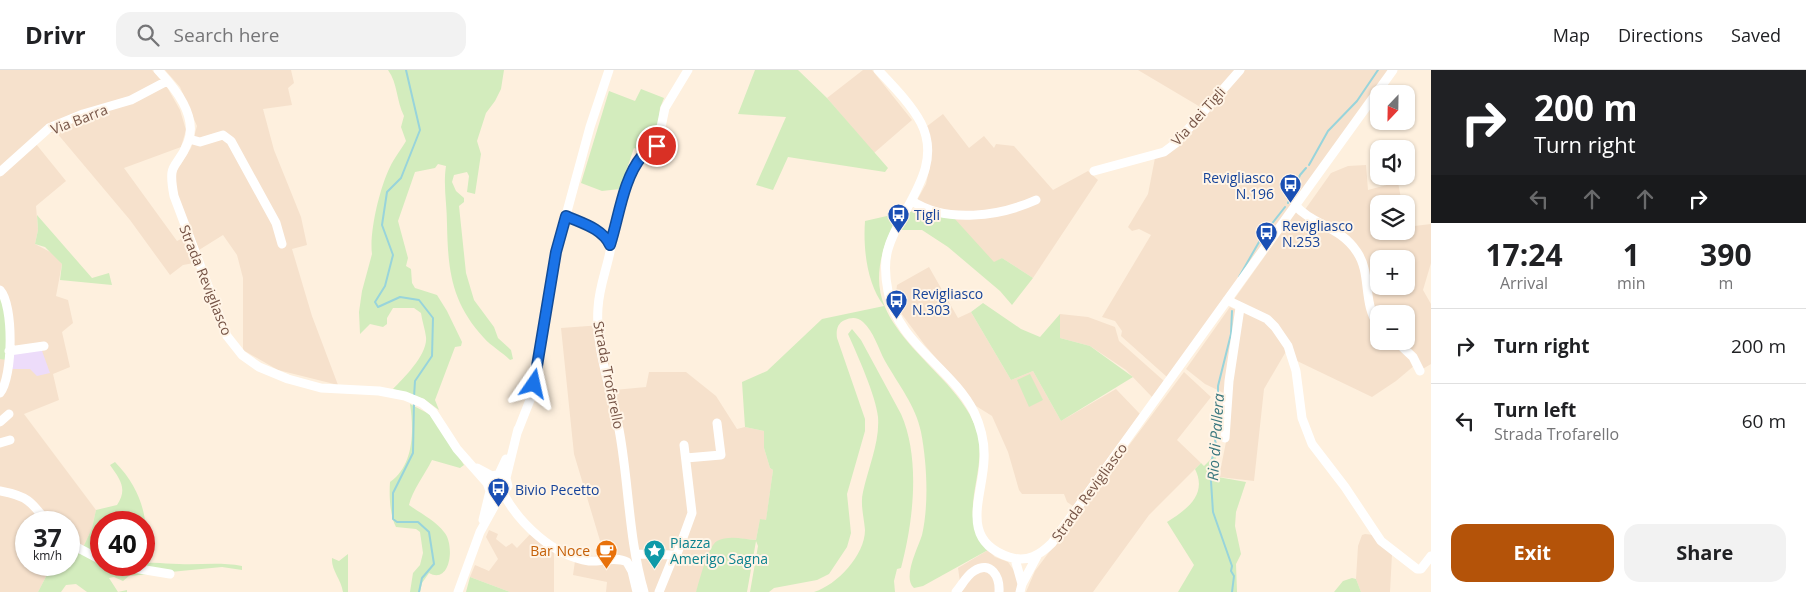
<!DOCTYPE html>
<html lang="en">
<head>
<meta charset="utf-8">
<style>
	body { margin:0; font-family:"Open Sans",sans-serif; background:#f2f2f2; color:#202124; height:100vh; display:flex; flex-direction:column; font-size:19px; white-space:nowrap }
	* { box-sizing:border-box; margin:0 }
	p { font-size:16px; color:#757577 }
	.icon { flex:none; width:28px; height:28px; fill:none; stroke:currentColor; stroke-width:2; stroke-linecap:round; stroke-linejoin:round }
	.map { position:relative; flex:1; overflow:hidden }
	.panel { display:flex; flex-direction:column; background:#fff; width:375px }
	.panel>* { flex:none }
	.hud { background:#202124; color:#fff; overflow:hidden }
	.needle { width:32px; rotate:202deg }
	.fabs { position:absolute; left:1370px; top:15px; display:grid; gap:10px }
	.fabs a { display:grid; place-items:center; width:45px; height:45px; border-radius:10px; background:#fff; box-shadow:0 1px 4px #0004; font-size:25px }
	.speed { position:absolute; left:15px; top:441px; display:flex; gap:10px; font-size:25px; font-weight:700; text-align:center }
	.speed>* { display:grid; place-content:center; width:65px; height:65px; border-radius:50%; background:#fff; box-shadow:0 1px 4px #0004; line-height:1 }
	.speed small { font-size:12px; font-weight:400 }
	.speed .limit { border:8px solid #d22; background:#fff; color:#111 }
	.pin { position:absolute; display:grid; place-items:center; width:42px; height:42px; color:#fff; margin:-21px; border:2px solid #fff; border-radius:50%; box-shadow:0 1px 5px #0007 }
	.me { position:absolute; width:55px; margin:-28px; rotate:11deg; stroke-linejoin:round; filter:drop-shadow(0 0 4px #0008) }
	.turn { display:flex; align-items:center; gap:18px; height:105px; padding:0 20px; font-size:22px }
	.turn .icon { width:65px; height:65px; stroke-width:2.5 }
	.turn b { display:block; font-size:35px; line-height:42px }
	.lanes { display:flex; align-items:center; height:48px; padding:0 20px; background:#0003; justify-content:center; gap:25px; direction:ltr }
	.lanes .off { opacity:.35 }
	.eta { display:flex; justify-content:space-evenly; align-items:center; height:85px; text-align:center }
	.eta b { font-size:30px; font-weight:700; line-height:35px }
	.primary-button { display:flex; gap:10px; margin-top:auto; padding:10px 20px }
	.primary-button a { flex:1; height:58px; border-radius:15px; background:#b45309; color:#fff; font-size:20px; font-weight:700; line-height:58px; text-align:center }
	.primary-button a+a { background:#f2f2f2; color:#202124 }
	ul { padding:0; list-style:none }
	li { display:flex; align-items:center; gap:15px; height:75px; padding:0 20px; border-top:1px solid #e0e0e0 }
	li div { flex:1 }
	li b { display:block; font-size:19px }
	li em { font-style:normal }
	header { display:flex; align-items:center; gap:30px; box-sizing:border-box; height:70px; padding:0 25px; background:#fff; border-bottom:1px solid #e0e0e0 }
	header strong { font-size:24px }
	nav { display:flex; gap:28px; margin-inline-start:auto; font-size:18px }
	.search { width:350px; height:45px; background:#f2f2f2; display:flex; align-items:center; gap:12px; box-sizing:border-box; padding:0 18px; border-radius:15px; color:#757577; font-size:19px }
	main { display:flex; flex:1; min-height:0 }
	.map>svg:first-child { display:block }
	.residential { fill:#f6e1cc; fill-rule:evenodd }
	.education { fill:#eddcfa }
	.green { fill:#d3ecbd; fill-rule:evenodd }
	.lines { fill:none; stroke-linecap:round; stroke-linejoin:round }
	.stream { stroke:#98d4db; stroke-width:2 }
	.minor { stroke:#fff; stroke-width:9 }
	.route-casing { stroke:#114b97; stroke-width:12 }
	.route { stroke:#1a73e8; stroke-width:9 }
	.labels { text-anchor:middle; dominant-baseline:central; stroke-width:4; stroke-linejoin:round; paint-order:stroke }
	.street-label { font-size:14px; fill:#755345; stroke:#fff4e6 }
	.transit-label { font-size:14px; fill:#164399; stroke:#fff4e6; text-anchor:start }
	.culture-label { font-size:14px; fill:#0d838f; stroke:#fff4e6; text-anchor:start }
	.food-label { font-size:14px; fill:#c56008; stroke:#fff4e6; text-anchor:end }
	.water-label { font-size:15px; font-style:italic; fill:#38767d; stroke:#fff4e6 }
</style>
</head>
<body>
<header>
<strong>Drivr</strong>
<div class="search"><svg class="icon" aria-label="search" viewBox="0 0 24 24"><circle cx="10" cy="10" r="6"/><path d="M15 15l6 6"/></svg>Search here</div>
<nav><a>Map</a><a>Directions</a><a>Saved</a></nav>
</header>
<main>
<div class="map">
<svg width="1431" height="522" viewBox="0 0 1431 522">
	<rect width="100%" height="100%" fill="#fef0de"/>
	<path class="residential" d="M0 0H152L167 17 180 40 186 60 181 77 124 98 177 171 185 167 194 193 183 195 170 205 130 150 56 62 48 63 36 74 66 111 36 136 38 160 35 174 54 184 62 194 56 226 68 230 73 253 62 262 70 297 53 304 59 330 24 344 96 440 92 458 80 484 69 478V452H26V495H52L38 522H0Z
		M165 0H291L294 13 288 18 292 35 263 39 274 80 301 147 307 175 292 179 312 246 338 315 278 300 243 280V208L237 185 223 165 199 180 179 129 173 107 191 78 197 56 180 17Z
		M863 0H872L912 50 874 83 827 28Z
		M1138 0H1238L1202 38Z
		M1245 0H1389L1167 307 1121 266 1122 261 1115 251 1102 247 1151 165 1139 159 1132 161 1128 157 1148 124 1155 88Z
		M943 44 969 78 984 66 994 78 996 74 1014 76 1053 120 1088 101 1098 110 1033 208 1002 188 994 193 916 132 926 114 930 96 926 57Z
		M1366 95 1368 120 1398 112 1402 134H1379V161H1406V157L1431 154V193L1423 220 1431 234V294L1421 300 1398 271H1406V244H1379V253L1361 186 1304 141 1331 103 1348 96ZM1379 189H1406V216H1379Z
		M1297 141 1340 168 1359 189 1379 258V271H1393L1415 295 1396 311 1372 327 1295 290 1275 254 1235 231V228Z
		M929 197 958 248 971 242 1011 310 1033 301 1061 351 1116 319 1140 344 1073 436 1067 432 1064 424H1022L1019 420 1008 382 992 346 976 336 924 274 898 239 895 232 897 215Z
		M1230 237 1238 241 1226 324 1205 314 1186 299Z
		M1242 242 1262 248 1288 278 1264 319 1254 411 1219 407 1227 367 1231 317Z
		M1060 244 1088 247 1115 257 1119 271 1164 311 1152 327 1126 300 1090 276 1060 268Z
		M602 255 614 320 646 317 649 302H686L716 326 737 359 745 357 764 361V378L770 398 773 400 766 451 760 450 756 470 735 468 711 478 696 522H606L607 512 573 505 576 484 594 486 604 484 574 384 561 258Z
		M1184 302 1211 327 1177 370 1201 393 1149 445 1093 522H1026L1035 501Z
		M535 459 554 479V522H510L470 507 475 495 489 501 498 489 486 467 489 460 498 464 496 469 506 477 512 473 517 478Z
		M1365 464 1374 465 1392 484 1390 522H1361L1356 509 1358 476 1362 465Z
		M988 480 995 487 1008 492 1015 502 1018 512 1016 522H952L960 512 958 498Z"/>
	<path class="education" d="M41 278 50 303 37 306 30 299H10L12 284Z"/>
	<path class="green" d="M388 0H504L501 19 495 31 486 43 477 71 481 84 475 124 467 122 469 106 467 102 454 105 452 112 456 121 464 128V132L459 136 466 203 474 230 494 257 498 268 511 280 513 289 510 290C502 282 491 276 484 268 451 232 448 200 447 154 447 134 443 116 446 96L438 94 435 98 415 102 398 151 408 188 406 196 411 199 412 213 415 218 437 225 447 241 462 272 461 276 455 277 435 330 439 340 424 329 393 319C404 308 428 284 426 267 425 259 422 251 421 243L414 238H393L387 248V254L383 257 370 254 360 264 359 242 362 221 372 184C369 162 380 117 390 97 394 88 401 80 406 71L401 57 404 46C396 30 398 14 388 0Z
		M755 0H798L827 28 888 98 885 102 788 87 773 120 756 115 786 47 738 44Z
		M641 19 664 28 660 38 657 65 650 83 634 78 620 119 602 121 581 113 609 21 635 31Z
		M918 139 954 148 994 192 1002 188 1033 208 1012 235 1000 221 948 177 922 160H901L910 142Z
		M900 143C884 170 871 206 885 237 896 264 927 292 947 314 960 329 973 345 978 365 987 404 955 448 988 480L923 516 914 518C902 508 918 478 922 465 929 435 927 393 921 362 916 336 898 314 885 291 878 278 874 262 863 252 858 247 851 247 845 250 837 253 836 261 837 268L865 349V361L847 424 851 463 847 477 829 504 817 510 774 518 769 522H750L758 476 756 471 747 522H696C699 512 708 476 717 471 728 465 744 469 756 470L760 449 766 450 773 400 770 398 764 378V361L745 357 742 312 767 301 822 249 884 236C867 214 863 179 865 151Z
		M37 145 92 208 109 203 112 215 60 210 62 194 45 177 35 174 38 160Z
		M0 226 6 236 7 290 0 289Z
		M983 233 1021 259 1040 267 1060 244V268L1090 276 1133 307 1061 351 1033 301 1011 310 971 242Z
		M852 259 861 270 901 344C921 389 913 453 901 498L897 499 894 511 895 522H814C837 515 865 485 865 460 864 447 860 434 863 422 868 398 880 372 878 347 876 326 857 284 848 264Z
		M1030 304 1043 330 1029 337 1017 310Z
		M410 334 431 345 464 395 460 398 432 390C425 404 412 421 409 435 420 443 436 451 444 462 455 474 451 515 429 503L422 513 420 522H410L413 503 420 495 423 483 420 462 416 459 396 457C390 446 389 426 390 412 414 395 414 361 410 334Z
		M1217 383 1212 406 1246 412 1236 442 1235 456 1241 484 1236 494 1237 522H1178L1194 495 1167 452C1186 440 1208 425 1195 399L1201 393 1204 396Z
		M115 392C145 423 148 452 147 493 159 492 167 494 179 494 200 495 220 492 242 496V500L222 497 129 506 123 511 114 507 109 508 118 522 127 520V522H87L76 514 66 515 61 522H38L52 495H69V478L80 484 92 458 96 440 117 435C128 419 120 409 110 395ZM101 452H144V495H101Z
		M348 484V522H343C341 509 331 500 332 488L339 491Z
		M470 507 510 522H466Z
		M1352 508 1356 509 1361 522H1334L1343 511Z"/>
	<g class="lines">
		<path class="stream" d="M406 0 420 60 401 108 387 122 382 155 393 185 385 216 375 232 378 237 400 227 419 230 433 248 432 286 415 311 414 327
			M1309 95 1328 61 1357 31 1378 0
			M1288 133 1300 105 1306 98
			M1267 160 1285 137
			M1239 207 1263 165
			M1232 241 1231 264 1218 316V345L1214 364 1216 375 1210 396 1213 442 1232 496 1231 501 1234 506 1232 522
			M414 332 413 383 393 423V449L397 452H418L429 462 434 494 422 508 419 522"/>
		<path class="minor" d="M158 0C175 18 198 46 188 72 177 101 167 89 174 126L227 266 242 285 259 297 288 309 321 318 379 321 405 326 422 333 433 342 457 379 487 413 490 421 497 425 503 423 508 416 506 408 518 359
			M878 0C893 16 911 34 921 53 944 98 902 136 889 176 884 190 885 206 888 221 896 272 952 298 974 342 981 357 985 374 984 390 983 426 958 470 1009 487 1027 493 1040 485 1052 473L1393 0
			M189 69 200 72 223 65 231 71 276 153 282 174
			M1094 101 1164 82 1176 73 1240 0
			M0 102 49 58 83 44 131 30 167 11
			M912 131C947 154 1000 146 1036 130
			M1295 135C1312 155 1340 156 1357 182 1372 204 1362 234 1379 256
			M566 146C581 153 602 158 610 175
			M0 220C14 235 13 307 0 323
			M1227 230 1267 249 1275 257 1288 276 1296 301 1302 348 1312 374 1345 417 1381 471 1417 499H1421L1431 486
			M1396 271 1413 287 1420 301
			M9 281 44 276
			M0 352 9 344
			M517 363 530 330 556 182 590 57 609 0
			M1225 368 1229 311 1240 238
			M0 373 10 370
			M686 388 721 385 717 353
			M477 398 492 406 499 404 504 406
			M499 404 506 389
			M0 421C27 426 31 431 47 452
			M503 423C519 453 553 486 589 491 601 492 616 486 627 492L632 501 637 522
			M483 450 490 421
			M69 473 101 490
			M636 484 674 485 659 522
			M674 485 677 484 692 443 684 375
			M1015 489 1022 514
			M115 495 170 504
			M458 522 480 462 501 424
			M644 522C629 471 629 417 620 365 613 323 595 280 598 238 599 218 606 201 610 182 616 153 622 110 642 86H651L657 76 665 38 688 0
			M956 522C962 515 966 506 974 501 991 490 1000 507 999 522
			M1020 522 1022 514 1037 486"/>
	</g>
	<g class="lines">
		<defs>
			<path id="route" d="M534 314 556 182 566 146C581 153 602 158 610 175 619 147 623 109 642 86H651L657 76"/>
		</defs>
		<use href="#route" class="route-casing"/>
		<use href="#route" class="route"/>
	</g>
	<defs>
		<symbol id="bus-pin" viewBox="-11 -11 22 30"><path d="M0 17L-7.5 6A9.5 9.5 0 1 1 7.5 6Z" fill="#1a4fb4" stroke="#fff4e6"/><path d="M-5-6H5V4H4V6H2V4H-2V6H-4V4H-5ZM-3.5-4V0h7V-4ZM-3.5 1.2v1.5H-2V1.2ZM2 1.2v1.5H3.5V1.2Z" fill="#fff"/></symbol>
		<symbol id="cafe-pin" viewBox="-11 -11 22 30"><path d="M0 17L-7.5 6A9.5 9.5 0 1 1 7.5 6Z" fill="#e8710a" stroke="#fff4e6"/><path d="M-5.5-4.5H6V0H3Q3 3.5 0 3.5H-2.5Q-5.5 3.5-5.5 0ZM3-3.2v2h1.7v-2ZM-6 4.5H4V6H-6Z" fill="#fff"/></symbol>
		<symbol id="sight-pin" viewBox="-11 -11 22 30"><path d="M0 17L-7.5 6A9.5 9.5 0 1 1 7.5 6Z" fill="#0f9aa8" stroke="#fff4e6"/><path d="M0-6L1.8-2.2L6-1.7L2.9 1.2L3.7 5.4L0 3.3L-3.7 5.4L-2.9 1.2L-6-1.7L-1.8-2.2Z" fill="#fff"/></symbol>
	</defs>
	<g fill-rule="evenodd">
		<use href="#bus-pin" x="1278" y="102" width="25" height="34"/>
		<use href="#bus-pin" x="886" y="132" width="25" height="34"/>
		<use href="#bus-pin" x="1254" y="150" width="25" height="34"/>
		<use href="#bus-pin" x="884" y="218" width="25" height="34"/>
		<use href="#bus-pin" x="486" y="406" width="25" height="34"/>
		<use href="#cafe-pin" x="594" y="468" width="25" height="34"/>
		<use href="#sight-pin" x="642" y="468" width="25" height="34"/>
	</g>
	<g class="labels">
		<g class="street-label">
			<text transform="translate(1198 46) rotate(-48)">Via dei Tigli</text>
			<text transform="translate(79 49) rotate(-21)">Via Barra</text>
			<text transform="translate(206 210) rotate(68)">Strada Revigliasco</text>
			<text transform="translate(609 305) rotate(79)">Strada Trofarello</text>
			<text transform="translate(1089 422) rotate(-54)">Strada Revigliasco</text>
		</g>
		<g class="transit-label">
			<text x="1274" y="107" text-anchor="end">Revigliasco<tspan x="1274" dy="16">N.196</tspan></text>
			<text x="914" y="144">Tigli</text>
			<text x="1282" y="155">Revigliasco<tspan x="1282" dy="16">N.253</tspan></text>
			<text x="912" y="223">Revigliasco<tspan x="912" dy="16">N.303</tspan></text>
			<text x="515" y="419">Bivio Pecetto</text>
		</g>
		<g class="culture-label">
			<text x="670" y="472">Piazza<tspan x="670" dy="16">Amerigo Sagna</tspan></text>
		</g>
		<g class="food-label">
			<text x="590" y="480">Bar Noce</text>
		</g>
		<g class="water-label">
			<text transform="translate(1215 367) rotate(-86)">Rio di Pallera</text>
		</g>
	</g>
</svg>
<div class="fabs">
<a><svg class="needle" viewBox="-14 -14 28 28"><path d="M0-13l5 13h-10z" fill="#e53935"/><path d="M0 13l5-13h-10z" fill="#757577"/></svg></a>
<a><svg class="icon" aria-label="sound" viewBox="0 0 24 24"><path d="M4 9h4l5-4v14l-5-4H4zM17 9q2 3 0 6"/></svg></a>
<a><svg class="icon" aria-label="layers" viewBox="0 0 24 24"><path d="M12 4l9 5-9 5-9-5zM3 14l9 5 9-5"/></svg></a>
<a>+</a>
<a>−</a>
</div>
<div class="speed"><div>37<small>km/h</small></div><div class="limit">40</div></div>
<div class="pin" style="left:657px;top:76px;background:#d93025"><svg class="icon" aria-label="arrive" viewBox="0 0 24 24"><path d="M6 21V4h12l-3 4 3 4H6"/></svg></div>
<svg class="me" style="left:534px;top:314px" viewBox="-20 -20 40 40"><path d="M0-17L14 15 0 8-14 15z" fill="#1a73e8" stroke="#fff" stroke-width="4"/></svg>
</div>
<section class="panel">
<div class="hud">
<div class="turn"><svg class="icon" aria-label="right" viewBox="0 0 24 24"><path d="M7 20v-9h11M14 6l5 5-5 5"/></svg><div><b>200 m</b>Turn right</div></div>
<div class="lanes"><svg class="icon off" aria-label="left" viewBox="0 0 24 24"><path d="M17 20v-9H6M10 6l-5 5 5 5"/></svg><svg class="icon off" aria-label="ahead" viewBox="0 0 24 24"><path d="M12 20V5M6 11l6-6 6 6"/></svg><svg class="icon off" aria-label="ahead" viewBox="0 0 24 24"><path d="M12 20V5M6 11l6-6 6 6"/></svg><svg class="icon" aria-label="right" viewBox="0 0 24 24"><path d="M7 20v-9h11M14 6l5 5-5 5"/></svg></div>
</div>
<div class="eta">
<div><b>17:24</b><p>Arrival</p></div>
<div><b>1</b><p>min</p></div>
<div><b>390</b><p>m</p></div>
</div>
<ul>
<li><svg class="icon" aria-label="right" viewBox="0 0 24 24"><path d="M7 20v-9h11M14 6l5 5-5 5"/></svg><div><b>Turn right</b></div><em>200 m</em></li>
<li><svg class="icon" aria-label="left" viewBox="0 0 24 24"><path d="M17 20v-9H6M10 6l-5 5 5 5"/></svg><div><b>Turn left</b><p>Strada Trofarello</p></div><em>60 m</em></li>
</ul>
<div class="primary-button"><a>Exit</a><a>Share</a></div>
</section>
</main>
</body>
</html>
